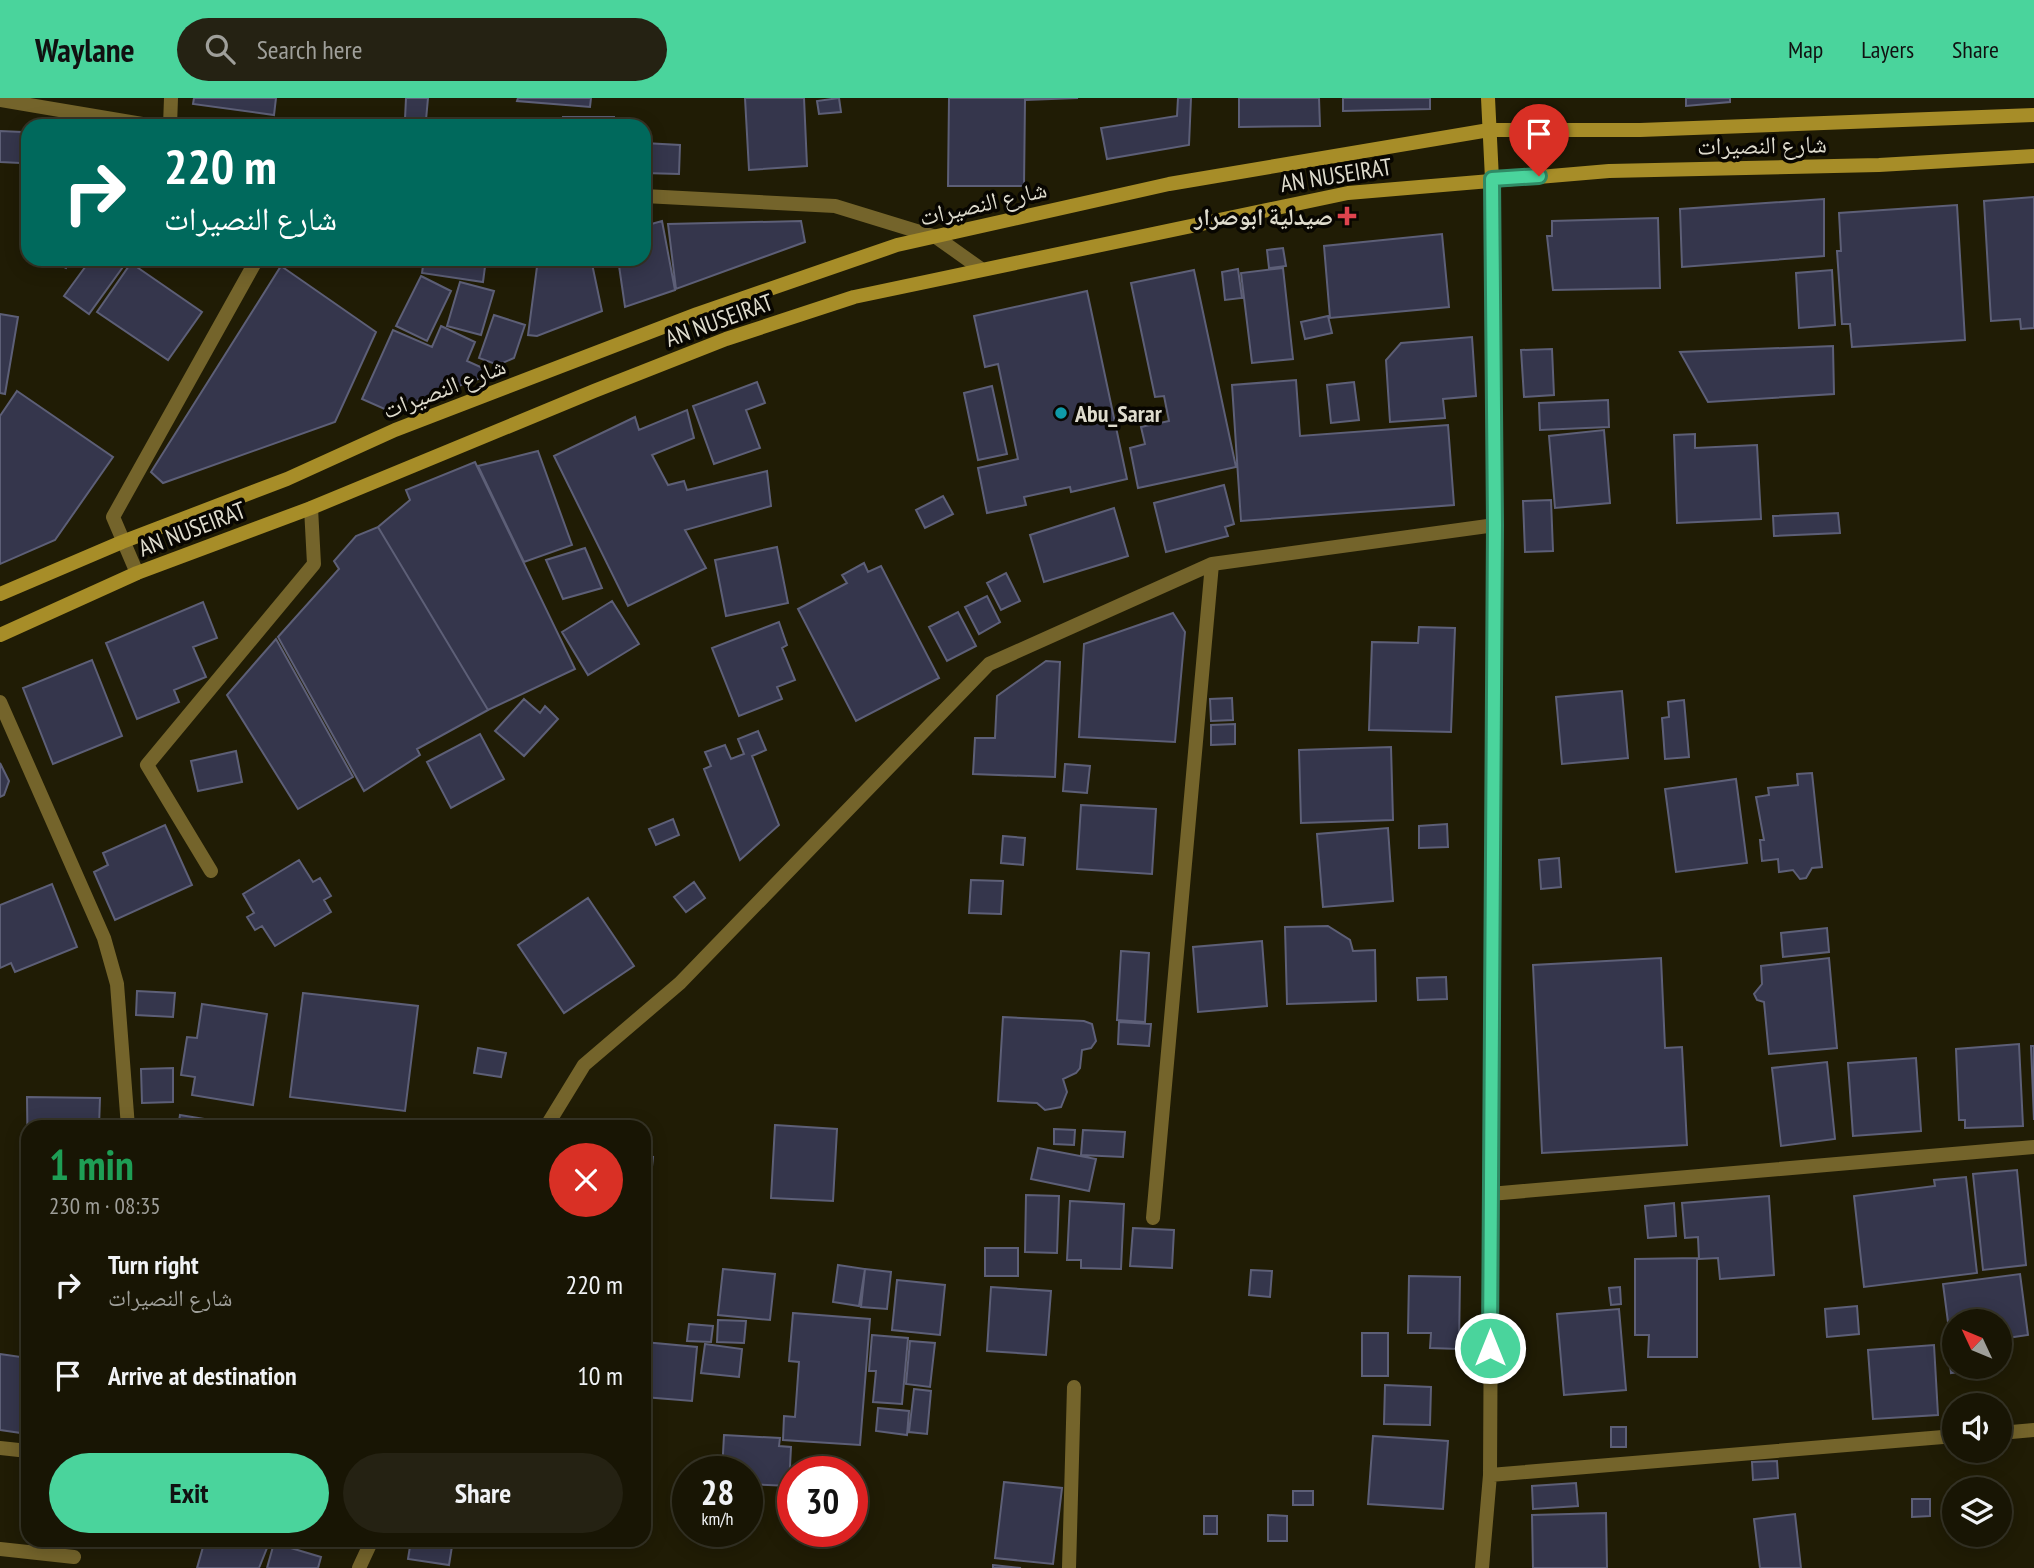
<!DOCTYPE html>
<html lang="en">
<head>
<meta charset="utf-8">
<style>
	body { margin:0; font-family:"PT Sans Narrow","Noto Naskh Arabic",sans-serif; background:#252213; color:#f1f3f6; height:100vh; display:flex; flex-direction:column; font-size:26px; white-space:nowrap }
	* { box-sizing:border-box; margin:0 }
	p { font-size:23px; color:#9f9f9a }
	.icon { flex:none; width:38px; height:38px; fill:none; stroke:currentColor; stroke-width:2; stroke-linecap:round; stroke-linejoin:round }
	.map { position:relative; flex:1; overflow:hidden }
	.panel { position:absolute; left:21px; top:1022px; width:630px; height:427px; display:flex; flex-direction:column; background:#181504; border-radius:21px; box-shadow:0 4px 18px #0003,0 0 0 2px #363426 }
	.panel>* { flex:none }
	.banner { position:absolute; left:21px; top:21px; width:630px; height:147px; border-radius:21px; box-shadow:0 4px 18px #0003,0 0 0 2px #363426; background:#00695c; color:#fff; overflow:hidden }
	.needle { width:46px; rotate:314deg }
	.tools { position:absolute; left:1942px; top:1211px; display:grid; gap:14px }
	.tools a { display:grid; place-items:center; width:70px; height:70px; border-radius:50%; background:#181504; box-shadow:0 4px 18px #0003,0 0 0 2px #363426; font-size:35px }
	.speed { position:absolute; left:672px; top:1358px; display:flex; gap:14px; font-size:35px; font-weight:700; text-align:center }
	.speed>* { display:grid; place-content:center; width:91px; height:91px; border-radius:50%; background:#181504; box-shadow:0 4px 18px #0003,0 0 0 2px #363426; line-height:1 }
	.speed small { font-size:18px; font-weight:400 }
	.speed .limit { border:10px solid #d22; background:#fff; color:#111 }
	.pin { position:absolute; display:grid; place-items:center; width:60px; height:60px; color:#fff; margin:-72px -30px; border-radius:50% 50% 50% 0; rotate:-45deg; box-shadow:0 0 7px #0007 }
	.pin .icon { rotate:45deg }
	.me { position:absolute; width:77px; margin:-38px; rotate:0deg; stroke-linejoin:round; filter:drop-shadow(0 0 5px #0008) }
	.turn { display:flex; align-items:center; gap:24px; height:147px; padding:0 28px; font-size:32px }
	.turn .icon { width:91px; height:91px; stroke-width:2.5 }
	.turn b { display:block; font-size:49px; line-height:60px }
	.round { display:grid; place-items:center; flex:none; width:74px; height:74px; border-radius:37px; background:#252213 }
	.headline { display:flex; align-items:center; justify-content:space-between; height:119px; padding:0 28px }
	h1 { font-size:42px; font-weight:700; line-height:52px; color:#1e9e55 }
	.action { display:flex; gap:14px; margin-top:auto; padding:14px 28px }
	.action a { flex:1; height:80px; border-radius:42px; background:#4ad49c; color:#111; font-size:28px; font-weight:700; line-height:80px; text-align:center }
	.action a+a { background:#252213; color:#f1f3f6 }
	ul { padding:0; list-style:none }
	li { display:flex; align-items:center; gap:21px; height:91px; padding:0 28px }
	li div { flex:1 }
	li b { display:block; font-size:26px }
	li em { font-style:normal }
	header { display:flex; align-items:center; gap:42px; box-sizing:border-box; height:98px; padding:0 35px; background:#4ad49c; color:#111 }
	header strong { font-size:33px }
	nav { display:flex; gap:38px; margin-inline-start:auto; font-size:24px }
	.search { width:490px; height:63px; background:#252213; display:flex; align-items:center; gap:18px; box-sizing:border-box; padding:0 24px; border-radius:38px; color:#9f9f9a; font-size:26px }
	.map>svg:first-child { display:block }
	.building { fill:#35364c; stroke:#5d5f77; stroke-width:2 }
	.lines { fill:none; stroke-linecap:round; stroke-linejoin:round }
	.lane { stroke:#74642b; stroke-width:14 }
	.street { stroke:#74642b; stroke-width:14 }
	.secondary { stroke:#a78d28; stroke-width:14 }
	.route-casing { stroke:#308a65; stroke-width:18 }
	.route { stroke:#4ad49c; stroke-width:12 }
	.health-dot { fill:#e0444e; stroke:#080601; stroke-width:2.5 }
	.culture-dot { fill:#0f9aa8; stroke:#080601; stroke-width:2.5 }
	.labels { text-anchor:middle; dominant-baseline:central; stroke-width:7; stroke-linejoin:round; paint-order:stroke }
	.street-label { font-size:24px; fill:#dedbcd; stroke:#080601 }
	.poi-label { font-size:24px; font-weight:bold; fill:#dedbcd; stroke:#080601; text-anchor:end }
</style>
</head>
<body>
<header>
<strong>Waylane</strong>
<div class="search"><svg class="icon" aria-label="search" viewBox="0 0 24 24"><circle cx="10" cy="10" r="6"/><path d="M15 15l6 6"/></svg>Search here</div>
<nav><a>Map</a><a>Layers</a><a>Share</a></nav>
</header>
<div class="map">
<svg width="2034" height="1470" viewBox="0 0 2034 1470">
	<rect width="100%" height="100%" fill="#201c05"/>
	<path class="building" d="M194 0H276L274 17 193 6Z
		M406 0H428L426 22 405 21Z
		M518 0H591L590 9 517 3Z
		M745 0H804L807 68 749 72Z
		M839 0 841 14 819 16 817 3Z
		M949 0H1078L1025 2 1024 88H948Z
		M1178 0H1191L1189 47 1107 61 1101 30 1177 18Z
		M1239 0H1319L1320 28 1239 29Z
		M1343 0H1430V11L1343 13Z
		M1686 0H1730V4L1686 8Z
		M563 19H614V28H563Z
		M0 33 22 34 20 65 0 64Z
		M644 45 680 47 679 76 644 75Z
		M2034 99V230L2021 231 2020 221 1991 223 1984 103Z
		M1824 101V158L1682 169 1680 111Z
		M1957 107 1965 242 1852 249 1850 226H1842L1837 153H1841L1839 115Z
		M1658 120 1660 190 1553 192 1547 138H1552V123Z
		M662 123 675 192 625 209 618 161H644V128Z
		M801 123 805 144 676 191 668 126Z
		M1442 136 1449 209 1330 220 1324 148Z
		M1283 150 1286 168 1269 170 1267 152Z
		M48 161H71L66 170Z
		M91 161 128 162 89 216 64 198Z
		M424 161H486L483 184 422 175Z
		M538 161H591L602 213 537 238 528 237Z
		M131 165 202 214 168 262 97 214Z
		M281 168 376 234 335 324 163 385 151 374Z
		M1283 170 1293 261 1252 265 1241 175Z
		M1238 171 1242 200 1225 202 1222 174Z
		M1194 172 1236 369 1138 390 1130 350 1145 346 1141 329 1169 323 1164 298 1155 299 1131 185Z
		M1832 172 1835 227 1799 230 1796 175Z
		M421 178 451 193 427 243 396 228Z
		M460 184 494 193 481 237 447 228Z
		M1087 193 1127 381 1071 394 1070 389 1024 399 1026 407 987 415 978 370 1018 361 998 266 985 269 974 218Z
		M0 216 18 219 5 296 0 295Z
		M494 217 525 227 514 260 498 267 479 260Z
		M1328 218 1332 235 1305 241 1301 224Z
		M441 228 475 244 467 263 485 271 481 280 389 313 362 301 393 232 432 249Z
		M1472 239 1476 298 1443 301 1445 320 1390 324 1386 262 1401 245Z
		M1833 248 1834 296 1708 304 1680 254Z
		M1552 251 1554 297 1524 299 1521 252Z
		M1296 282 1300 338 1448 327 1454 407 1241 423 1232 287Z
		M757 284 765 305 746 312 760 350 714 366 693 308Z
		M1354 284 1359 322 1331 325 1327 287Z
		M992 288 1007 356 978 362 964 295Z
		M17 293 113 359 55 442 0 466V318Z
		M1608 302 1609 329 1540 332 1539 305Z
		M687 312 694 340 652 357 668 387 684 383 687 392 767 373 771 408 685 432 706 470 628 508 554 358 635 319 639 332Z
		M1604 332 1610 405 1555 410 1549 338Z
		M1695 336V350L1757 347 1761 421 1677 425 1674 337Z
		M538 353 572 447 524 464 478 368Z
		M475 364 575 571 488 612 378 429 410 402 406 392Z
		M1224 387 1234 426 1225 429 1228 438 1166 454 1154 405Z
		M943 398 953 416 925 430 916 412Z
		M1551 402 1553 453 1525 454 1523 403Z
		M1114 410 1128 458 1044 484 1030 437Z
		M1838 415 1840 435 1774 438 1773 418Z
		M378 429 488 612 417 651 420 657 364 693 278 539 339 471 334 463 356 438Z
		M777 449 788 505 726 518 715 462Z
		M585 450 602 490 563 501 546 462Z
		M864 465 868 474 881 468 939 580 856 623 798 511 847 485 842 477Z
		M1006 475 1020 503 1001 512 987 485Z
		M987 498 1000 524 979 536 965 509Z
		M612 503 639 546 588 577 562 534Z
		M203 504 217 540 193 549 206 579 174 592 179 604 137 621 106 545Z
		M958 514 976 548 947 563 929 529Z
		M1173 515 1185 534 1175 644 1079 639 1084 546Z
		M779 524 787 547 782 550 795 582 777 589 782 601 739 618 712 550Z
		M1419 529 1455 530 1451 634 1369 632 1372 544 1418 545Z
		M276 541 353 679 298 711 227 597Z
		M92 562 122 638 53 666 23 590Z
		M1046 563 1060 564 1055 679 973 676 975 640H995L997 598Z
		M1622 593 1628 660 1562 666 1556 599Z
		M1232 600 1233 622 1211 623 1210 601Z
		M524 601 540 615 545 608 558 621 524 658 495 633Z
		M1684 602 1689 659 1665 661 1662 620 1669 619 1668 604Z
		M1235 626V646L1211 647V627Z
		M758 633 766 652 752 658 779 727 740 762 704 671 711 668 705 654 725 647 731 661 744 656 738 641Z
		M480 636 504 681 451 710 427 664Z
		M1391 649 1393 722 1301 725 1299 652Z
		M236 653 242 684 198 693 191 663Z
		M0 665 9 683 4 697 0 699Z
		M1065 666 1090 668 1087 695 1063 693Z
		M1812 675 1822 769 1812 770 1806 780 1800 781 1793 772 1779 774 1778 761 1762 763 1760 742H1764L1756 699 1769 697 1768 690 1798 687 1797 676Z
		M1736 681 1747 765 1676 774 1665 691Z
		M1081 707 1156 711 1152 776 1077 771Z
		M673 721 679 737 656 747 649 731Z
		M1447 726 1448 749 1419 750V728Z
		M165 727 192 787 115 822 94 774 108 767 103 755Z
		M1388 730 1393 803 1323 809 1317 736Z
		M1003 738 1025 740 1023 767 1001 765Z
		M1559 760 1561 789 1541 791 1539 762Z
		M299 762 313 784 320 780 331 798 324 802 331 814 275 848 262 828 255 832 247 819 254 815 243 796Z
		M971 782 1003 783 1001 816 969 815Z
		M694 784 705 800 686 814 674 799Z
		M52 786 77 849 15 874 11 865 0 870V807Z
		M588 800 634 868 564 915 518 847Z
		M1328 828 1350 842 1353 853 1375 852 1376 903 1287 906 1285 829Z
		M1827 830 1829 854 1783 859 1781 835Z
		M1262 843 1267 908 1198 914 1193 849Z
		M1121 853 1149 855 1145 924 1117 922Z
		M1661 860 1665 950 1682 949 1687 1047 1542 1055 1533 867Z
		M1829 860 1837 950 1769 956 1764 904 1757 902 1754 896 1762 886 1761 868Z
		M1446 879 1447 901 1418 902 1417 880Z
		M137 893 175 895 173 919 136 917Z
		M303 895 418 908 405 1013 290 999Z
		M202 906 267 916 253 1007 192 997 195 979 181 977 187 939 197 940Z
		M1003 919 1084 923 1092 926 1096 943 1091 950 1082 952 1080 970 1076 975 1063 981 1067 994 1061 1009 1045 1012 1037 1005 998 1003Z
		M1119 924 1151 926 1149 948 1118 946Z
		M2019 946 2023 1028 1965 1030V1022H1959L1956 951Z
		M2031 948H2034V1022Z
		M478 950 506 955 501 979 474 975Z
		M1916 960 1921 1033 1853 1038 1848 965Z
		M1827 964 1835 1041 1781 1048 1772 970Z
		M173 970V1004L142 1005 141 971Z
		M27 999 100 1000 99 1029H28V1079Z
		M180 1017 247 1028 178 1029Z
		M775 1027 837 1031 833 1103 771 1100Z
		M1054 1031 1075 1032 1074 1047 1054 1046Z
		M1083 1032 1125 1034 1123 1059 1081 1057Z
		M1038 1050 1096 1061 1089 1093 1031 1081Z
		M644 1058 653 1059 646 1128H644Z
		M2017 1072 2026 1167 1983 1172 1973 1076Z
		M1966 1079 1977 1175 1864 1189 1854 1098 1935 1088 1934 1082Z
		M1026 1097 1059 1098 1057 1155 1025 1154Z
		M1769 1098 1774 1177 1720 1181 1718 1160 1699 1161 1698 1139 1685 1140 1682 1105Z
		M1070 1103 1124 1106 1121 1171 1081 1170V1162H1067Z
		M1674 1105 1676 1138 1648 1140 1645 1108Z
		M1133 1130 1174 1132 1172 1170 1130 1168Z
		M985 1150H1018V1178H985Z
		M1697 1160V1259H1648L1649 1237H1635V1161Z
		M838 1167 865 1171 859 1208 833 1204Z
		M723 1171 775 1176 770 1222 718 1217Z
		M865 1171 891 1174 887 1211 861 1209Z
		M1251 1172 1272 1173 1270 1199 1249 1197Z
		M2020 1176 2028 1237 2000 1241V1223H1955V1247H1951L1943 1186Z
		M1409 1178 1460 1179 1459 1251 1430 1250 1431 1235H1408Z
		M897 1182 945 1187 940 1237 892 1232Z
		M991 1189 1051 1193 1046 1257 987 1253Z
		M1620 1189 1621 1206 1611 1207 1609 1190Z
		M1857 1208 1859 1236 1827 1239 1825 1211Z
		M1619 1211 1626 1292 1564 1297 1557 1216Z
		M793 1215 870 1221 860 1347 783 1342 784 1318 795 1319 799 1264 789 1263Z
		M718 1222 746 1223 744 1245 717 1244Z
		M689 1226 713 1228 711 1244 687 1243Z
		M1362 1235H1388V1278H1362Z
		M872 1237 908 1240 902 1306 873 1304 876 1273H869Z
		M910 1243 935 1245 930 1289 906 1286Z
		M644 1244 697 1249 692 1303 644 1299Z
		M705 1246 742 1251 739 1279 701 1275Z
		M1934 1247 1938 1317 1873 1321 1868 1252Z
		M1955 1255V1269L1981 1271 1951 1275 1949 1256Z
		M0 1256 28 1260V1336L0 1332Z
		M1385 1287 1431 1289 1430 1327 1384 1326Z
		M914 1291 931 1293 927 1336 909 1334Z
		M878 1310 909 1313 907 1337 876 1333Z
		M1611 1329H1626V1349H1611Z
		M724 1337 780 1340 779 1348 791 1349 789 1388 747 1386V1374H722Z
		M1373 1338 1448 1343 1443 1411 1368 1406Z
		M1777 1363 1778 1380 1753 1382 1752 1364Z
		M1004 1384 1062 1390 1053 1466 995 1460Z
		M1576 1385 1578 1408 1533 1411 1532 1388Z
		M1293 1393H1313V1407H1293Z
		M1912 1401H1930V1418L1912 1419Z
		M1606 1415 1607 1470H1533L1532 1417Z
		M1795 1416 1801 1470H1760L1754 1421Z
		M1268 1417 1287 1418V1443H1268Z
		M1204 1418H1217V1436H1204Z
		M96 1442H183V1447Z
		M205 1442H253L269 1445 259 1470H197Z
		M411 1442H453L449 1467 408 1461Z
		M274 1445 321 1459 318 1470H267Z
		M993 1467 1021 1470H993Z"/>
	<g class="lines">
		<path class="lane" d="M211 773 147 667 314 466 311 410"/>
		<path class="street" d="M0 2 154 28
			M170 28 171 0
			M644 98 835 108 936 139 981 171
			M137 475 113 419 257 161
			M0 604 104 840 117 886 128 1029
			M546 1029 584 967 680 885 989 566 1212 466 1495 427
			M1490 1096 2034 1049
			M1153 1120 1212 466
			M2000 1335 2034 1332
			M0 1350 28 1353
			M1490 1377 1955 1338
			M0 1451 74 1459
			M359 1470 372 1442
			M1069 1470 1074 1289
			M1482 1470 1490 1377 1495 427 1492 81"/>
		<path class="secondary" d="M1488 0 1492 81
			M0 496 122 444 287 381 395 332 697 216 897 147 1169 86 1489 32H1640L2034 17
			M0 537 137 475 311 410 594 293 726 241 854 199 1348 95 1609 73 1879 67 2034 58"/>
	</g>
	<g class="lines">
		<defs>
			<path id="route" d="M1490 1250 1495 427 1492 81 1539 78"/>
		</defs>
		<use href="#route" class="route-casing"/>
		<use href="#route" class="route"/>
	</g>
	<path class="health-dot" d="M1343.5 107.5h7v7h7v7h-7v7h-7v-7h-7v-7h7z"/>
	<circle class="culture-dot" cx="1061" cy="315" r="7"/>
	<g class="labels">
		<g class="street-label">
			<text transform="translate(1762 47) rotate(-1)">شارع النصيرات</text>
			<text transform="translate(1336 77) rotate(-9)">AN NUSEIRAT</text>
			<text transform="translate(983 105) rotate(-13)">شارع النصيرات</text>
			<text transform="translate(719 222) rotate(-20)">AN NUSEIRAT</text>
			<text transform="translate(444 290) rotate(-21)">شارع النصيرات</text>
			<text transform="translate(192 431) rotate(-21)">AN NUSEIRAT</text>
		</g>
		<g class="poi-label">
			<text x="1333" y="118">صيدلية ابوصرار</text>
			<text x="1075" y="315" text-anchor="start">Abu_Sarar</text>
		</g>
	</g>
</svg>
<div class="tools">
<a><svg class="needle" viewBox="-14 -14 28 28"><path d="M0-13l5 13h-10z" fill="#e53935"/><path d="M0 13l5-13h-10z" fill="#9f9f9a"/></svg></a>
<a><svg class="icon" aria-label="sound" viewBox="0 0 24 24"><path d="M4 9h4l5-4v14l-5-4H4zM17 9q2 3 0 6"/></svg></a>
<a><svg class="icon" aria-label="layers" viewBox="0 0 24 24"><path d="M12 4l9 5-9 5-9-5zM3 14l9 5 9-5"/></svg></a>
</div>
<div class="speed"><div>28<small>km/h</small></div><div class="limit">30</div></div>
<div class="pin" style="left:1539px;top:78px;background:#d93025"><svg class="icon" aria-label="arrive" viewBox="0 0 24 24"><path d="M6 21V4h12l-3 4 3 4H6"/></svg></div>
<svg class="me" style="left:1490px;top:1250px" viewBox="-20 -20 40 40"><circle r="17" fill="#4ad49c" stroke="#fff" stroke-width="3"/><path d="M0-11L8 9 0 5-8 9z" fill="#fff"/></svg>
<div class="banner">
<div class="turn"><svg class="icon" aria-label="right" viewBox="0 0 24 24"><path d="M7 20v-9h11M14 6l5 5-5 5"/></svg><div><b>220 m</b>شارع النصيرات</div></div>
</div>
<section class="panel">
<div class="headline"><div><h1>1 min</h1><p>230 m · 08:35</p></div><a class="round" style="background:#d93025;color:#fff"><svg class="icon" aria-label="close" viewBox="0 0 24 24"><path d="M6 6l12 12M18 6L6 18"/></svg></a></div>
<ul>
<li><svg class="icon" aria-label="right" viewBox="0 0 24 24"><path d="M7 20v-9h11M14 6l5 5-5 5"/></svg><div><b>Turn right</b><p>شارع النصيرات</p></div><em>220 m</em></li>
<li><svg class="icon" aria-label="arrive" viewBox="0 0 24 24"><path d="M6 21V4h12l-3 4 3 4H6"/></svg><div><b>Arrive at destination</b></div><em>10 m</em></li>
</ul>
<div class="action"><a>Exit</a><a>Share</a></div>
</section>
</div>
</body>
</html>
